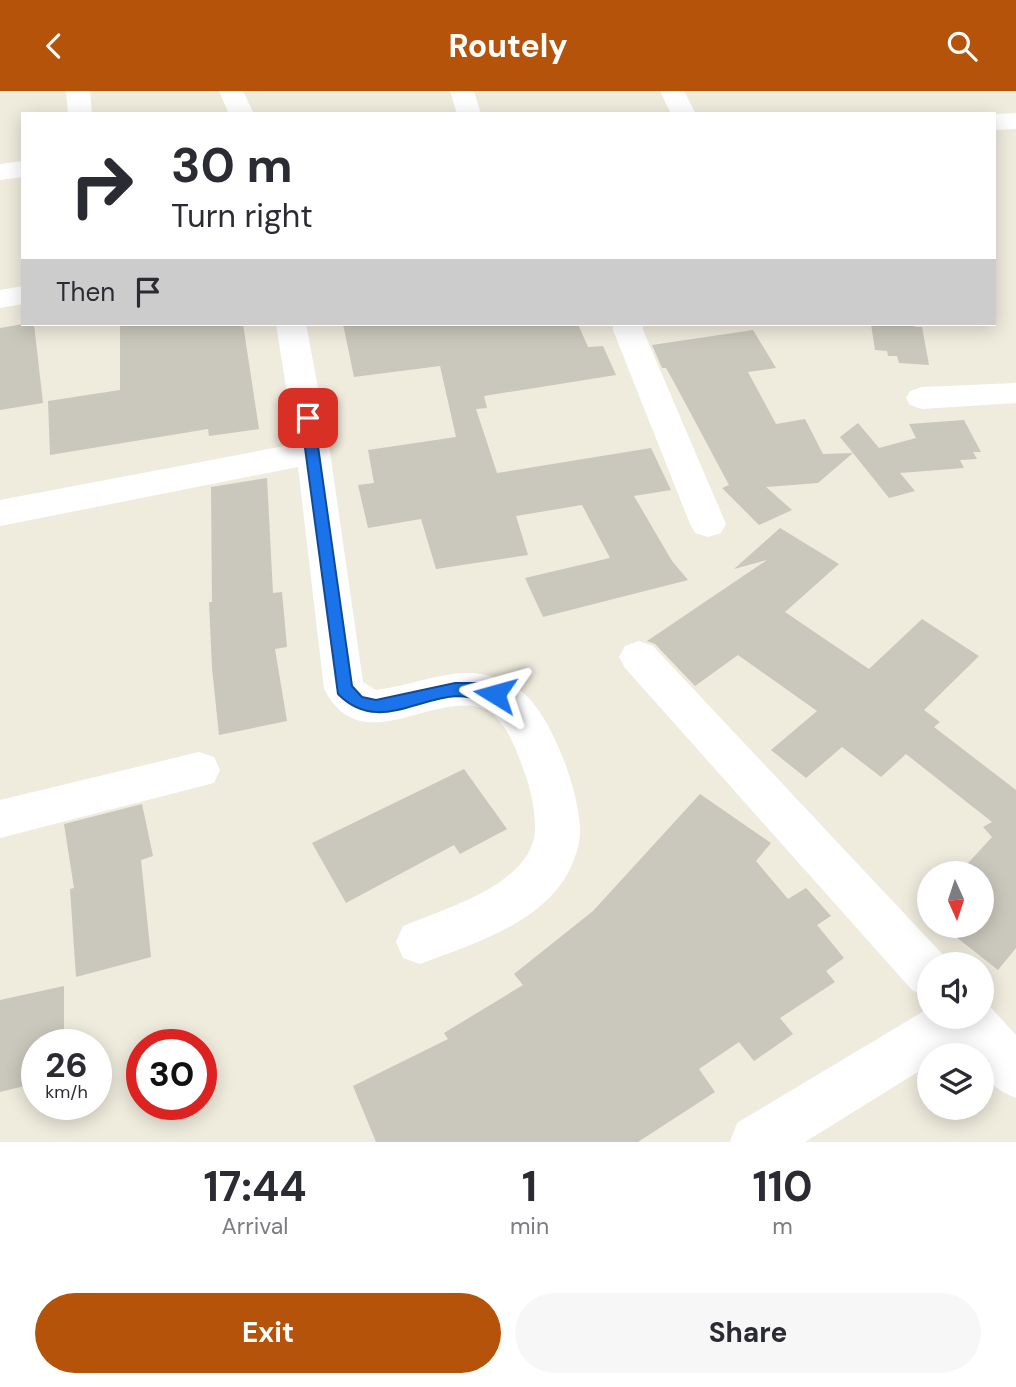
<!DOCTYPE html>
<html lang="en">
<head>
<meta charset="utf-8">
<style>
	body { margin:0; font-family:"DM Sans",sans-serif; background:#f7f7f7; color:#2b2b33; height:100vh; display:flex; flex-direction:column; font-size:26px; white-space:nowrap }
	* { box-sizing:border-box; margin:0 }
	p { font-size:23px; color:#7c7c81 }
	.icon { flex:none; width:38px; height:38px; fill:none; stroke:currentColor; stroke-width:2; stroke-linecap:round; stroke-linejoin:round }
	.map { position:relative; height:1051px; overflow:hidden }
	.panel { display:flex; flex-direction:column; background:#fff; flex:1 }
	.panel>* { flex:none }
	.hud { position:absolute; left:21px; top:21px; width:975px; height:214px; border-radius:0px; box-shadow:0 4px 18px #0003; background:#fff; color:#2b2b33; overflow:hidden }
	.needle { width:46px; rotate:177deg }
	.tools { position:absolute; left:917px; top:770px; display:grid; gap:14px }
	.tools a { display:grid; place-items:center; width:77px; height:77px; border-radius:50%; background:#fff; box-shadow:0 4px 18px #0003; font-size:35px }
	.speed { position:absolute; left:21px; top:938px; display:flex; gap:14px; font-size:35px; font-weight:700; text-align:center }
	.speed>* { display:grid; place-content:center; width:91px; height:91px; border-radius:50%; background:#fff; box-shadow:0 4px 18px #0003; line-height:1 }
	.speed small { font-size:18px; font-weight:400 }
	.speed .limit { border:10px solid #d22; background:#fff; color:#111 }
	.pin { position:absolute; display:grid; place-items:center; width:60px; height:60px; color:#fff; margin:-30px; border-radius:14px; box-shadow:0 4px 10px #0006 }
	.me { position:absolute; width:77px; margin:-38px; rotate:278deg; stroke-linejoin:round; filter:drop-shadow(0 0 5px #0008) }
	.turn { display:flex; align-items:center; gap:24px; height:147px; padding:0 35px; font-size:32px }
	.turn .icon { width:91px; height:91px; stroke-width:2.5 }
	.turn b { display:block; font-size:49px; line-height:60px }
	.then { display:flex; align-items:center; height:66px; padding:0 35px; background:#0003; gap:14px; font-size:26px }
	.eta { display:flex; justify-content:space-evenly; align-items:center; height:119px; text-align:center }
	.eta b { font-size:42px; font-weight:700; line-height:49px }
	.action { display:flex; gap:14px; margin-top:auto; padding:14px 35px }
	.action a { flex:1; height:80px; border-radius:42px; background:#b45309; color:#fff; font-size:28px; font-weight:700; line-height:80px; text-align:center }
	.action a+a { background:#f7f7f7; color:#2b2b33 }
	header { display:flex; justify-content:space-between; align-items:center; height:91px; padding:0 35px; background:#b45309; color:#fff; font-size:32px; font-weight:700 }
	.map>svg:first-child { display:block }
	.building { fill:#cac7bc }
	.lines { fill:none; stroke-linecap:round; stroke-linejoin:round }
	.minor { fill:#fff; fill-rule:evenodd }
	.route { fill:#1a73e8; stroke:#114b97; stroke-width:2 }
</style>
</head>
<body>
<header><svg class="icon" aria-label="back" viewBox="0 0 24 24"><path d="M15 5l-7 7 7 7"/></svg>Routely<svg class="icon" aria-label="search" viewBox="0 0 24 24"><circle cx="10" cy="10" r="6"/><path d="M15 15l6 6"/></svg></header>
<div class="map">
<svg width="1016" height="1051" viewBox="0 0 1016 1051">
	<rect width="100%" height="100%" fill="#efebdd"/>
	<path class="building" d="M23 233H34L43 312 0 319V237Z
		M120 233H243L259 338 209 345 208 338 50 364 48 310 120 299Z
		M343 233H578L588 256 603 255 616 284 484 305 487 317 476 318 497 382 651 357 671 399 634 405 672 470 688 489 543 526 525 487 610 467 582 414 516 425 528 464 436 478 421 428 368 437 358 394 374 392 368 359 456 346 440 275 354 286Z
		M871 233H915V236H922L929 274 899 272 897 265H888L887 260 875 259Z
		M753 239 776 277 748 281 776 333 805 328 823 363 853 362 840 346 858 332 879 357 916 347 909 333 964 329 981 361H973L977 368 960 369 964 377 900 382 915 400 889 407 853 362 818 392 766 396 792 419 759 434 722 397 729 394 675 293 666 277H662L652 254Z
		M267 387 273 502 282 501 287 556 275 558 287 630 219 644 212 577 209 511H212L211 396Z
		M780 437 839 473 785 521 869 578 922 528 979 565 924 619 940 631 934 636 1016 699V857L998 879 942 835H982V782H959L992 746 983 736 992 731 906 663 881 686 842 656 806 687 771 659 817 620 738 564 695 595 655 553 647 550 767 469 734 478Z
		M464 678 507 738 460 763 454 754 346 812 312 752Z
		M700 703 771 752 756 770 788 808 806 797 831 825 817 834 844 867 826 880 835 891 780 927 793 943 754 970 739 951 699 978 715 1001 638 1051H376L353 995 448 948 444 942 523 894 514 883 593 820Z
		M142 713 153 765 141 769 151 866 76 886 70 798 74 797 64 733Z
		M64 895V954H37V992L0 1001V909Z"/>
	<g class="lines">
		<path class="minor" d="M66 0H90L92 23H68Z
			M219 0H243L254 23H229Z
			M450 0H474L481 23H457Z
			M660 0H684L696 23H671Z
			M1016 22V38L994 39V23Z
			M23 70V86L0 89V73Z
			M23 195V213L0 217V199Z
			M276 233H306L330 361 363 591 376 599C412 595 451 576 486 584 497 587 511 592 520 599 552 623 581 704 580 743 579 760 571 779 561 793 530 836 468 855 420 873L403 867 396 851 403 835C446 817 536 792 535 736 535 711 527 686 518 664 511 646 499 621 479 616 427 604 360 668 324 598L298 376 0 435V409L295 353Z
			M613 233H643V239L726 433 721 442 708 446 695 442 690 433 613 239Z
			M1016 292V312L922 318 910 314 906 307 910 300 922 296Z
			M639 550 653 555 946 867 949 873H929V906L912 899 625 577 619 566 625 555Z
			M199 661 214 666 220 679 214 692 0 747V709Z
			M982 907 1016 944V1007C995 999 982 988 982 964H968L960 955 945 964H929V974L805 1051H730L737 1032 929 917V926H982Z"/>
	</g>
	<path class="route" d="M308 323 314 327 352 595 362 606 376 609 455 592H482L501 598 503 603 501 608C489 612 471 605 457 605 413 608 376 641 338 603L301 327Z"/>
</svg>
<div class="tools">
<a><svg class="needle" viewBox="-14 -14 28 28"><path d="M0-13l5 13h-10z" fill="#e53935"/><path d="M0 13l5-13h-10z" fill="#7c7c81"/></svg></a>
<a><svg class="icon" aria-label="sound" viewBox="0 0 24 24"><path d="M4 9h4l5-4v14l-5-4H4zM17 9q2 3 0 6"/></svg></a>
<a><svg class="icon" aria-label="layers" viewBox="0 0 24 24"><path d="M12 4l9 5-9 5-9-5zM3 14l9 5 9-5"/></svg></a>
</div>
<div class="speed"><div>26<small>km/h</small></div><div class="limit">30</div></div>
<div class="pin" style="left:308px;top:327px;background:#d93025"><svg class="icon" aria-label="arrive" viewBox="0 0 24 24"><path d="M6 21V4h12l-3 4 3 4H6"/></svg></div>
<svg class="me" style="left:495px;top:603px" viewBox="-20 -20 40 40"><path d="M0-17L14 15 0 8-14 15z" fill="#1a73e8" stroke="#fff" stroke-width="4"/></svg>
<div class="hud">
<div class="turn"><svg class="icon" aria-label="right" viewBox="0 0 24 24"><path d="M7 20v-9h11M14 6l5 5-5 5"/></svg><div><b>30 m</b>Turn right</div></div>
<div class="then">Then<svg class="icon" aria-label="arrive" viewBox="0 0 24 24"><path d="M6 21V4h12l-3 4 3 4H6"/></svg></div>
</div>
</div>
<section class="panel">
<div class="eta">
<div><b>17:44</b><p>Arrival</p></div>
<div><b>1</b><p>min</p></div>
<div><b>110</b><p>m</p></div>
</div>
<div class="action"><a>Exit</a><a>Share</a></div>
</section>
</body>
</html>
